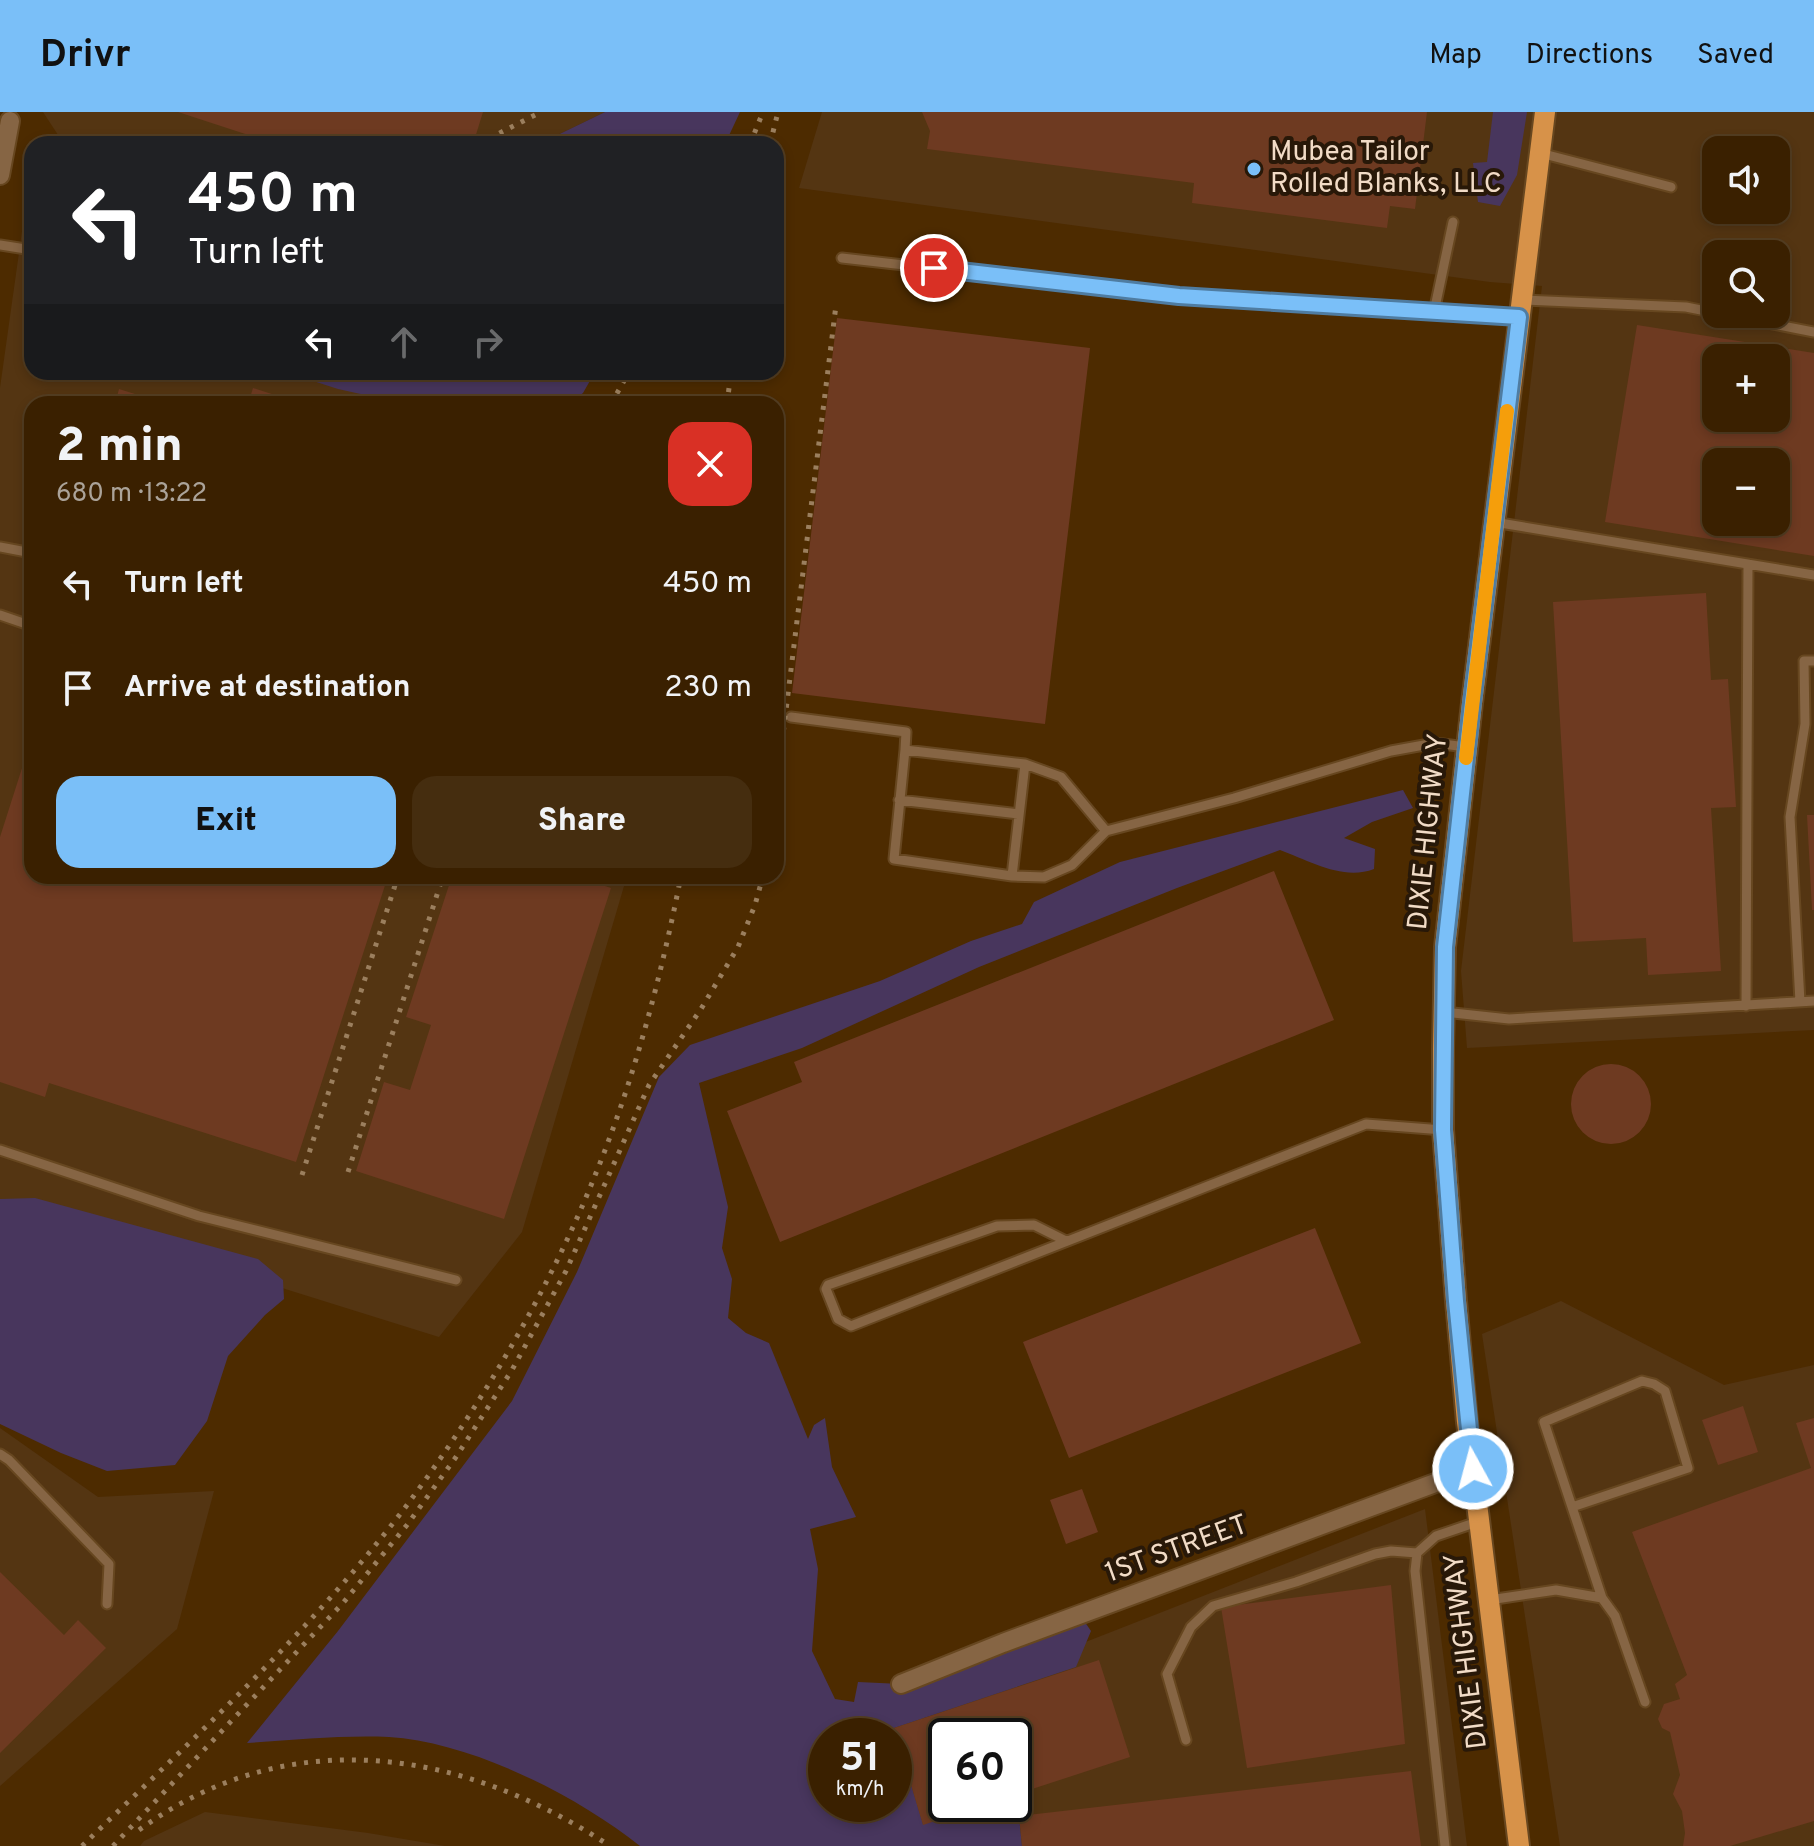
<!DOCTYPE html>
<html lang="en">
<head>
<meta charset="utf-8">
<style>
	body { margin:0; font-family:Overpass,sans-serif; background:#452d0f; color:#f1f3f6; height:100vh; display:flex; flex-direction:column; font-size:30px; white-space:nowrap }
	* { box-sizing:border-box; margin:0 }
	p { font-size:26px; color:#aba399 }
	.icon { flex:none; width:44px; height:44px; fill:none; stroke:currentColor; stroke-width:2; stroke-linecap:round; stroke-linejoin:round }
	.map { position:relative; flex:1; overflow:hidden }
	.sheet { position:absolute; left:24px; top:284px; width:760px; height:488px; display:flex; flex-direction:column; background:#3a2000; border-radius:24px; box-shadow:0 4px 12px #0003,0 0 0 2px #543e22 }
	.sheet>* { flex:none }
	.hud { position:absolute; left:24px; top:24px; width:760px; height:244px; border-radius:24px; box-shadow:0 4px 12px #0003,0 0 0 2px #543e22; background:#202124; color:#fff; overflow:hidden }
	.fabs { position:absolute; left:1702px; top:24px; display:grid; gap:16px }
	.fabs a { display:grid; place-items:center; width:88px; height:88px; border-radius:16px; background:#3a2000; box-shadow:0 4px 12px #0003,0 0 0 2px #543e22; font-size:40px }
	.speed { position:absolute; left:808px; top:1606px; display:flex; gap:16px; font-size:40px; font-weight:700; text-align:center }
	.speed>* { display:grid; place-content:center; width:104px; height:104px; border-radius:50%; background:#3a2000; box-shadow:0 4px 12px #0003,0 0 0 2px #543e22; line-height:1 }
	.speed small { font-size:20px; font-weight:400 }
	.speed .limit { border:4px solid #111; border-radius:12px; background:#fff; color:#111 }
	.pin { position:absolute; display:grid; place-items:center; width:68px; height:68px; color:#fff; margin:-34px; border:4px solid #fff; border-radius:50%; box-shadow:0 2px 8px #0007 }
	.me { position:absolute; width:88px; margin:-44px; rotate:353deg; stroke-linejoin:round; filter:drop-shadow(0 0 6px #0008) }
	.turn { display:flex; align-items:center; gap:28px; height:168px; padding:0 32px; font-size:36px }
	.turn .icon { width:104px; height:104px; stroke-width:2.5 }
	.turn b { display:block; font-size:56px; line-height:68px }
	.lanes { display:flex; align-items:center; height:76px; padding:0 32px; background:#0003; justify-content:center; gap:40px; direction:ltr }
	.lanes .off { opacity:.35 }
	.round { display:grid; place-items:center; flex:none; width:84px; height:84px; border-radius:24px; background:#452d0f }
	.head { display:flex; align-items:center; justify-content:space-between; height:136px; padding:0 32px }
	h1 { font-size:48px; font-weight:800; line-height:60px }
	.button { display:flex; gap:16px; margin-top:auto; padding:16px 32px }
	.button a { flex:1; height:92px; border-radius:24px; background:#7abff8; color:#111; font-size:32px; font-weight:800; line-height:92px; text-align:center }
	.button a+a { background:#452d0f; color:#f1f3f6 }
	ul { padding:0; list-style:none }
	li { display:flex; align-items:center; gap:24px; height:104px; padding:0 32px }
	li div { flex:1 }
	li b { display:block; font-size:30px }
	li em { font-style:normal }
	header { display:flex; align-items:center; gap:48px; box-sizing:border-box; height:112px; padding:0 40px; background:#7abff8; color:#111 }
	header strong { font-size:38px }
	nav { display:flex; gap:44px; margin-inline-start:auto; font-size:28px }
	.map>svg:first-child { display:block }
	.built { fill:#543512; fill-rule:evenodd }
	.green { fill:#48365d; fill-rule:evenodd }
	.building { fill:#6e3a21; fill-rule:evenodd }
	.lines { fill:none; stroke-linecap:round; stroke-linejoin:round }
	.service-casing { stroke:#674720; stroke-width:13 }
	.minor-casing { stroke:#674720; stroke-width:22 }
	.primary-casing { stroke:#674720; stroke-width:24 }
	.service { stroke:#866544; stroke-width:9 }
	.minor { stroke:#866544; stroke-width:18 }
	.primary { stroke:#d79249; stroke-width:20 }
	.rail { stroke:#9b7f5e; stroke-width:5; stroke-dasharray:4 8; stroke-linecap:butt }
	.route-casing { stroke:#4f7ca1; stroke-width:20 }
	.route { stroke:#7abff8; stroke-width:14 }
	.slow { stroke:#f59e0b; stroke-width:14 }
	.poi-dot { fill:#7abff8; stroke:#281808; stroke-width:3 }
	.labels { text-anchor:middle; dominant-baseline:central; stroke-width:8; stroke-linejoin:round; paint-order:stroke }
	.poi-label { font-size:28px; fill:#f1dbc6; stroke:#281808; text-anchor:start }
	.street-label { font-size:28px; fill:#f1dbc6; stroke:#281808 }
</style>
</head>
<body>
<header>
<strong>Drivr</strong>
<nav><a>Map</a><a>Directions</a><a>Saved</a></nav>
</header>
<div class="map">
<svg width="1814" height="1734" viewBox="0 0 1814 1734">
	<rect width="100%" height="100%" fill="#4d2b00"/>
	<path class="built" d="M43 0H605L539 32H149L138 29 130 32H64Z
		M822 0H1814V918L1467 936 1461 859 1542 174 1490 170 799 76ZM1716 38H1776V98H1716ZM1716 142H1776V202H1716ZM1716 246H1776V306H1716ZM1716 350H1776V410H1716Z
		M24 105 32 110V260H294L304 266 431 292H32V764H627L522 1120 439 1225 0 1088V276Z
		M1561 1189 1724 1273 1814 1253V1734H1560L1482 1222Z
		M0 1316 98 1385 214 1379 177 1517 0 1674Z
		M1425 1397 1467 1734H921L894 1624 861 1618ZM946 1624H1014V1692H946Z
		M205 1700 368 1721 445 1734H140L144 1729Z"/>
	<path class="green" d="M605 0H740L725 32H539Z
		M1493 0H1527L1517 63 1500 94 1478 90 1473 51 1487 50Z
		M294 260H595L583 281 570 292H406L338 277 304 266Z
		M1403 678 1413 696 1372 710 1344 726 1375 737 1374 757C1343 769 1310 749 1280 738L1177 776 979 855 802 936 699 971 728 1095 722 1136 732 1167 728 1206 746 1221 769 1231 808 1327 814 1313 825 1306 832 1355 856 1405 810 1417 818 1457 812 1539 835 1587 854 1590 858 1570 901 1572 1080 1503 1091 1519 1076 1555 894 1616 923 1712 986 1692H1011L1019 1704 1022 1734H640C576 1683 471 1630 389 1625 342 1623 294 1628 247 1631L338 1519 512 1289 577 1160 659 965 690 933 880 869 971 829 1022 812 1034 790 1120 750ZM826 1624H894V1692H826Z
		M35 1086 258 1147 283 1168 284 1187 265 1203 228 1244 207 1309 175 1353 107 1359 61 1341 0 1312V1087Z"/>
	<path class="building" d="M178 0H483L474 29 467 32H276Z
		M922 0H1427L1415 97 1390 94 1387 116 1192 91 1194 71 927 37 930 19Z
		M837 206 1090 236 1045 612 792 581Z
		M1637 213 1814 241V444L1605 410ZM1716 246H1776V306H1716ZM1716 350H1776V410H1716Z
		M253 276 300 291V292H248Z
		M119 277 164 291V292H115Z
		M1706 481 1711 568 1728 567 1736 695 1711 696 1721 859 1648 863 1646 826 1573 830 1553 490Z
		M31 628 32 764H388L296 1050 49 971 45 985 0 970V725Z
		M1807 703H1814V798H1812Z
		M1274 759 1334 908 780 1130 727 999 802 970 794 950Z
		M452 764H575L611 776 504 1107 356 1059 384 970 410 978 431 913 406 905Z
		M1571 992a40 40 0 1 1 80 0a40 40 0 1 1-80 0Z
		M1315 1116 1361 1231 1069 1346 1023 1230Z
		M1743 1294 1758 1340 1718 1353 1702 1308Z
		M1814 1306V1709L1730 1734H1683L1685 1721 1682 1699 1673 1682 1680 1663 1670 1620 1662 1616 1658 1607 1664 1592 1680 1587 1675 1572 1687 1563 1632 1420 1811 1356 1796 1311Z
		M1082 1377 1098 1420 1066 1432 1050 1388Z
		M0 1460 64 1523 78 1508 106 1536 0 1641Z
		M1391 1473 1405 1632 1247 1656 1221 1495Z
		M1099 1548 1130 1645 1014 1683V1624H946V1692L984 1693 923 1713 894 1616Z
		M1411 1659 1421 1734H1022L1019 1704Z"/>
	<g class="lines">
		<defs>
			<path id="service" d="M1540 41 1671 75
				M0 133 32 138
				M842 146 1179 184 1519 205
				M1522 188 1686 195 1716 201
				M1434 200 1453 110
				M1721 202 1814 220
				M1494 410 1814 463
				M0 435 32 441
				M0 503 32 514
				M791 605 906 620 905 638
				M899 688 1019 702
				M1106 719 1061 665 1025 652 905 638 894 747 1012 764 1044 765 1072 753 1106 719 1234 686 1391 639 1435 631 1466 635
				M1012 764 1025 652
				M1800 890 1790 705 1805 612 1804 549H1814
				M1746 894 1748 452
				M1444 900 1509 907 1814 889
				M0 1038 199 1104 456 1168
				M1066 1129 1034 1113 997 1114 828 1173 826 1177 838 1207 851 1214 1366 1012 1443 1018
				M0 1342 9 1348 109 1452 107 1492
				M1572 1395 1688 1356 1665 1279 1654 1272 1642 1269 1544 1310 1602 1486
				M1489 1488 1556 1478 1602 1486 1615 1504 1645 1590
				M1186 1628 1167 1562 1191 1515 1213 1494 1296 1470 1375 1442 1391 1439 1417 1441
				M1445 1734 1415 1459 1417 1441 1436 1424 1480 1409"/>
			<path id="minor" d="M0 63 10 9
				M901 1572 1003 1531 1473 1357"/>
			<path id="primary" d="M1519 1734 1467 1310 1456 1189 1443 1018V937L1445 835 1472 591 1545 0"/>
		</defs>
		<use href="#service" class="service-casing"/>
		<use href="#minor" class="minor-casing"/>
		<use href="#primary" class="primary-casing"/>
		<use href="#service" class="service"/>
		<use href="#minor" class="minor"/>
		<use href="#primary" class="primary"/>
		<path class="rail" d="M478 32 541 0
			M750 32 763 0
			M770 32 778 0
			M611 292 629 260
			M727 292 731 260
			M776 679 836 193
			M348 1060 443 764
			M302 1063 398 764
			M139 1718C289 1609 463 1637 610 1734
			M82 1734C193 1627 310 1520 404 1397 479 1297 550 1177 596 1061 635 965 661 865 681 764
			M113 1734 343 1491 407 1413 456 1345 512 1258 566 1159 649 973 701 897 738 835 755 793 763 764"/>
	</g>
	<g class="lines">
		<defs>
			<path id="route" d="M934 156 1179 184 1519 205 1472 591 1445 835 1443 1018 1456 1189 1473 1357"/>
		</defs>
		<use href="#route" class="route-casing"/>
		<use href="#route" class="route"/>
		<path class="slow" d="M1466 646 1507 299"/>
	</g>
	<circle class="poi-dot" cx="1254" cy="57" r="8"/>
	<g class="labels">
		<g class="poi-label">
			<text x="1270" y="41">Mubea Tailor<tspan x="1270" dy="32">Rolled Blanks, LLC</tspan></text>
		</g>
		<g class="street-label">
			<text transform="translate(1429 720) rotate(-84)">DIXIE HIGHWAY</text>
			<text transform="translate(1177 1438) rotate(-20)">1ST STREET</text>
			<text transform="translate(1467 1539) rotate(-97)">DIXIE HIGHWAY</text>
		</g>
	</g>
</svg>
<div class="fabs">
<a><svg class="icon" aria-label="sound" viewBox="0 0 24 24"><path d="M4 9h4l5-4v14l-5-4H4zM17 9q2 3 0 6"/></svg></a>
<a><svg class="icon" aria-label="search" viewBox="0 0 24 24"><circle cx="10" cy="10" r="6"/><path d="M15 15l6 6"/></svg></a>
<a>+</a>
<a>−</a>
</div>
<div class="speed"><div>51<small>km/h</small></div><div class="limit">60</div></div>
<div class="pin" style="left:934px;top:156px;background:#d93025"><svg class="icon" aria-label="arrive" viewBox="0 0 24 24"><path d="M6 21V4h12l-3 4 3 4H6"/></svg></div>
<svg class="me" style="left:1473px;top:1357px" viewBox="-20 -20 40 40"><circle r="17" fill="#7abff8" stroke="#fff" stroke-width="3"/><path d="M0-11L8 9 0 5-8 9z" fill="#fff"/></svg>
<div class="hud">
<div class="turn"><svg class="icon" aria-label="left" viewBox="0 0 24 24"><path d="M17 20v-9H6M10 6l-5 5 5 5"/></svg><div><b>450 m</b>Turn left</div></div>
<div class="lanes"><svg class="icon" aria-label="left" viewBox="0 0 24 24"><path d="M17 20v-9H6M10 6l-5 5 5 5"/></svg><svg class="icon off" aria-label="ahead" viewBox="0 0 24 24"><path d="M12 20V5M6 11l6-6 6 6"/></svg><svg class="icon off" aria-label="right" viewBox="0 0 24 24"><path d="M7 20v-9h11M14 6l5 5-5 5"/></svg></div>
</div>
<section class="sheet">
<div class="head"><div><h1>2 min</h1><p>680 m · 13:22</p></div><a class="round" style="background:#d93025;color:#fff"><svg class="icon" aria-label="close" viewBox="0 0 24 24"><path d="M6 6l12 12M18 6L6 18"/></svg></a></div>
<ul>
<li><svg class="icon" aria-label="left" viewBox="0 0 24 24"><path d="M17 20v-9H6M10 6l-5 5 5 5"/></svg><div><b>Turn left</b></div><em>450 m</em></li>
<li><svg class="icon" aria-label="arrive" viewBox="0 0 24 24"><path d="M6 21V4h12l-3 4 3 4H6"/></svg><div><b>Arrive at destination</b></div><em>230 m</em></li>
</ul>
<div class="button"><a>Exit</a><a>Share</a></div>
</section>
</div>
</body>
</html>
